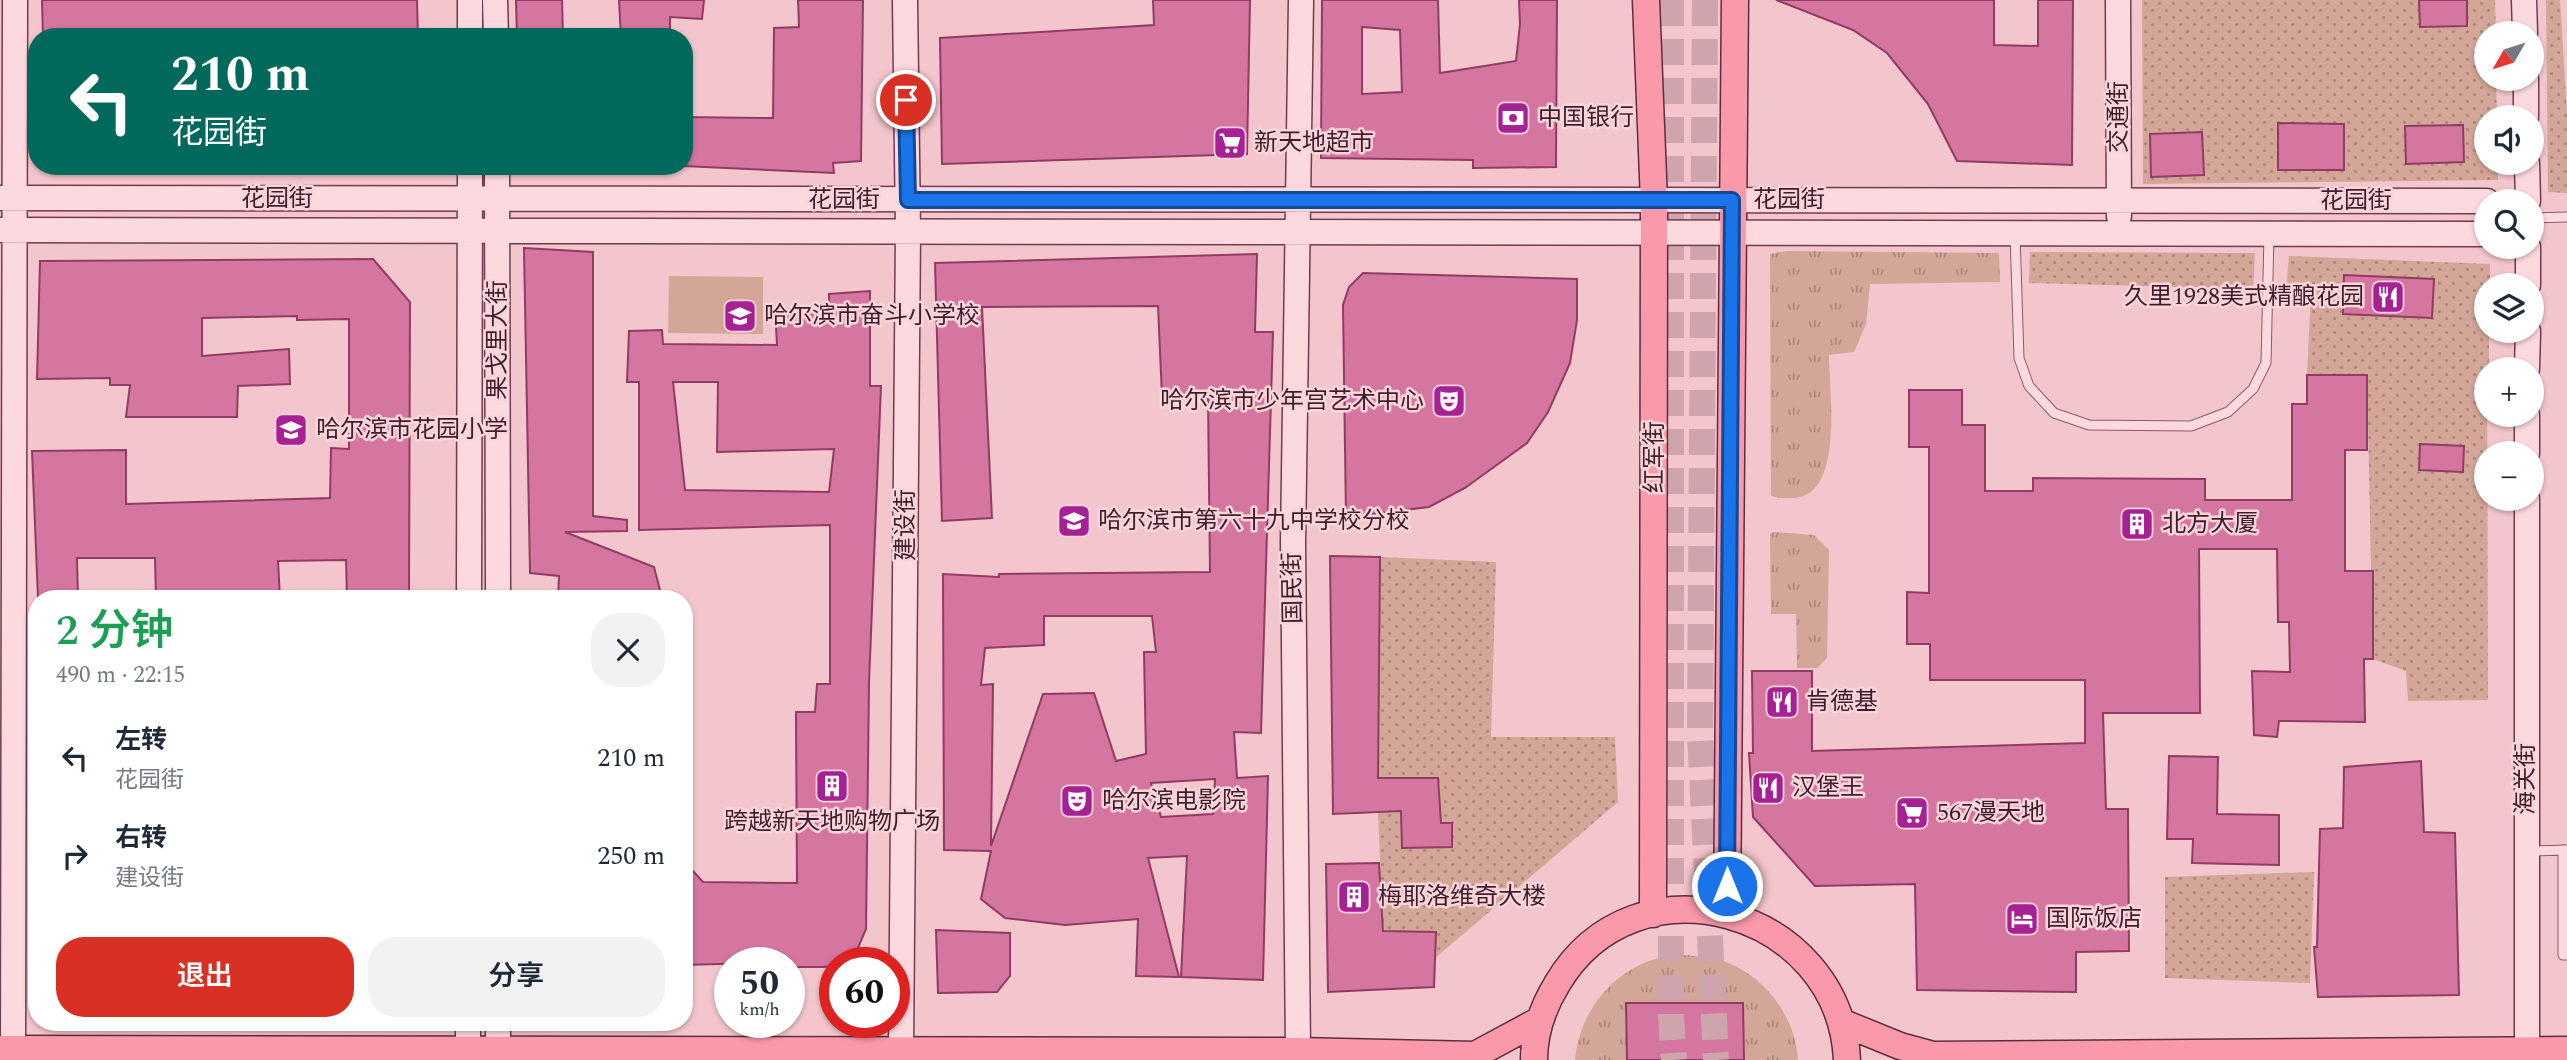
<!DOCTYPE html>
<html lang="zh">
<head>
<meta charset="utf-8">
<style>
	body { margin:0; font-family:Spectral,"Noto Sans SC",serif; background:#f2f2f3; color:#1f2937; height:100vh; display:flex; flex-direction:column; font-size:26px; white-space:nowrap }
	* { box-sizing:border-box; margin:0 }
	p { font-size:23px; color:#747a83 }
	.icon { flex:none; width:38px; height:38px; fill:none; stroke:currentColor; stroke-width:2; stroke-linecap:round; stroke-linejoin:round }
	.map { position:relative; flex:1; overflow:hidden }
	.sheet { position:absolute; left:28px; top:590px; width:665px; height:441px; display:flex; flex-direction:column; background:#fff; border-radius:28px; box-shadow:0 2px 5px #0004 }
	.sheet>* { flex:none }
	.hud { position:absolute; left:28px; top:28px; width:665px; height:147px; border-radius:28px; box-shadow:0 2px 5px #0004; background:#00695c; color:#fff; overflow:hidden }
	.needle { width:46px; rotate:231deg }
	.buttons { position:absolute; left:2474px; top:21px; display:grid; gap:14px }
	.buttons a { display:grid; place-items:center; width:70px; height:70px; border-radius:50%; background:#fff; box-shadow:0 2px 5px #0004; font-size:35px }
	.speed { position:absolute; left:714px; top:947px; display:flex; gap:14px; font-size:35px; font-weight:700; text-align:center }
	.speed>* { display:grid; place-content:center; width:91px; height:91px; border-radius:50%; background:#fff; box-shadow:0 2px 5px #0004; line-height:1 }
	.speed small { font-size:18px; font-weight:400 }
	.speed .limit { border:10px solid #d22; background:#fff; color:#111 }
	.pin { position:absolute; display:grid; place-items:center; width:60px; height:60px; color:#fff; margin:-30px; border:4px solid #fff; border-radius:50%; box-shadow:0 2px 7px #0007 }
	.me { position:absolute; width:77px; margin:-38px; rotate:0deg; stroke-linejoin:round; filter:drop-shadow(0 0 5px #0008) }
	.turn { display:flex; align-items:center; gap:24px; height:147px; padding:0 28px; font-size:32px }
	.turn .icon { width:91px; height:91px; stroke-width:2.5 }
	.turn b { display:block; font-size:49px; line-height:60px }
	.round { display:grid; place-items:center; flex:none; width:74px; height:74px; border-radius:28px; background:#f2f2f3 }
	.overview { display:flex; align-items:center; justify-content:space-between; height:119px; padding:0 28px }
	h1 { font-size:42px; font-weight:600; line-height:52px; color:#1e9e55 }
	.primary-button { display:flex; gap:14px; margin-top:auto; padding:14px 28px }
	.primary-button a { flex:1; height:80px; border-radius:28px; background:#d93025; color:#fff; font-size:28px; font-weight:600; line-height:80px; text-align:center }
	.primary-button a+a { background:#f2f2f3; color:#1f2937 }
	ul { padding:0; list-style:none }
	li { display:flex; align-items:center; gap:21px; height:98px; padding:0 28px }
	li div { flex:1 }
	li b { display:block; font-size:26px }
	li em { font-style:normal }
	.map>svg:first-child { display:block }
	.grass { fill:url(#grass-tufts) }
	.park { fill:url(#park-dots) }
	.pitch { fill:#d3a697 }
	.building { fill:#d576a0; stroke:#923b63; stroke-width:2; fill-rule:evenodd }
	.lines { fill:none; stroke-linecap:round; stroke-linejoin:round }
	.primary-tunnel { stroke:#cfa4ac; stroke-width:26; stroke-dasharray:26 13; stroke-linecap:butt }
	.lane-casing { stroke:#90586a; stroke-width:11 }
	.secondary-casing { stroke:#723b4f; stroke-width:27 }
	.primary-casing { stroke:#5e2d40; stroke-width:29 }
	.lane { stroke:#fcd9df; stroke-width:9 }
	.secondary { stroke:#fcd9df; stroke-width:24 }
	.primary { stroke:#f999aa; stroke-width:26 }
	.route-casing { stroke:#114b97; stroke-width:18 }
	.route { stroke:#1a73e8; stroke-width:12 }
	.labels { text-anchor:middle; dominant-baseline:central; stroke-width:5; stroke-linejoin:round; paint-order:stroke }
	.street-label { font-size:24px; fill:#3f1e2a; stroke:#f9d5db }
	.poi-label { font-size:24px; fill:#3f1e2a; stroke:#f9d5db; text-anchor:start }
</style>
</head>
<body>
<div class="map">
<svg width="2567" height="1060" viewBox="0 0 2567 1060">
	<defs>
		<pattern id="grass-tufts" width="24" height="20" patternUnits="userSpaceOnUse" patternTransform="scale(1.75)"><rect width="24" height="20" fill="#d3a697"/><path d="M3 7l-1-3M5 7V3M7 7l1-3M15 17l-1-3M17 17v-4M19 17l1-3" fill="none" stroke="#ad877b"/></pattern>
		<pattern id="park-dots" width="8" height="8" patternUnits="userSpaceOnUse" patternTransform="scale(1.75)"><rect width="8" height="8" fill="#d3a697"/><path d="M2 2h.1M6 6h.1" fill="none" stroke="#ad877b" stroke-width="1.8" stroke-linecap="round"/></pattern>
	</defs>
	<rect width="100%" height="100%" fill="#f3c5cc"/>
	<path class="grass" d="M1787 251 1999 253 2000 282 1870 284 1866 324 1854 352 1829 355C1829 391 1845 498 1792 498 1784 498 1778 499 1771 495L1770 254Z
		M1774 532 1814 535 1829 550 1827 658 1817 668H1797L1796 614H1771L1770 534Z
		M1687 955C1699 957 1713 957 1724 961 1766 977 1795 1016 1798 1060H1575C1579 1016 1607 977 1649 961 1660 957 1675 956 1687 955Z"/>
	<path class="park" d="M2142 0H2495L2496 33H2487V79H2496L2497 117H2487V163H2498V180L2143 184Z
		M2546 0H2560L2567 114V193L2548 192Z
		M2030 252 2255 253 2253 289 2029 283Z
		M2289 256 2490 264V285H2487V331H2489V369H2487L2488 700 2408 701 2406 671 2373 659 2367 376 2307 375 2311 291 2286 290Z
		M1380 557 1496 562 1491 737H1615L1618 802 1435 958V932L1383 931 1378 812Z
		M2314 872 2310 983 2165 978V877Z"/>
	<path class="pitch" d="M669 276 763 277V334L668 333Z"/>
	<path class="building" d="M42 0H417L418 37H43Z
		M516 0H562L563 37H517Z
		M619 0H704L702 19 670 17V37H621Z
		M798 0H863L861 161 833 163 834 173 684 166V117L773 118 774 28 799 27Z
		M1153 0H1250L1247 154 942 164 940 38 1154 25Z
		M1322 0H1438L1440 73 1516 61 1520 24 1519 0H1557L1556 167 1473 168V160L1321 158ZM1362 27 1400 30 1402 92 1362 94Z
		M1776 0H1994V45L2038 46V0H2073L2072 165 1957 161 1928 104 1887 53 1853 30Z
		M2419 0H2467V26L2420 27Z
		M2278 123 2344 124V170H2278Z
		M2463 125 2464 162 2406 164 2405 126Z
		M2202 132 2204 175 2151 177 2150 134Z
		M524 248 593 252V516L627 520V531L565 532 654 567 662 598H558L559 576 530 573Z
		M1257 254 1255 332H1273L1261 733 1234 732 1237 778 1268 776 1263 980 1181 977 1187 856 1148 858 1179 977 1136 976 1138 919 1065 925 1005 918 981 899 991 851 944 850 943 574 999 577V574L1210 572 1208 396H1162L1158 306 982 307 992 518 942 521 935 263ZM1044 616H1152L1156 652H1144L1146 754 1116 761 1094 693 1043 694 991 846 993 684 981 685 985 648 1044 645ZM1215 779 1213 814 1161 817 1151 783Z
		M373 259 410 302 409 598H347L346 560 278 561 280 598H156L155 558H77L78 598H38L32 451 126 450V504L330 498 331 448 349 449V319L297 320V316L202 318V356L289 349 290 384 238 386 237 417H126L130 385H110V378L37 379 40 261Z
		M1363 273 1577 279V320L1570 363 1548 412 1527 443 1465 488 1429 507 1346 517 1343 305 1349 287Z
		M2344 275 2434 279 2432 318 2343 314Z
		M870 291V386H881L869 683 866 929 853 960 825 967H789V962L684 965V861L703 882 797 883 796 712H815L817 684H830V525L639 530V382H627L629 331 662 330 663 344 777 345 775 310 829 309V294ZM673 382H718L717 452 834 449 829 492 685 490Z
		M2307 375H2367V450H2345V571H2373V659H2364L2365 722 2279 721 2277 737 2254 735 2252 671 2290 672 2289 622H2278L2277 549H2199L2200 713H2103L2106 809H2128L2129 951 2076 952V992L1917 990 1915 884 1815 886 1753 817 1749 753H1753L1752 671H1812V751L2085 743V680H1930V644H1907V592L1929 593V447H1909V390H1962V425H1985V491H2033V478L2205 479V500H2292V404H2307Z
		M2420 444 2464 446 2463 472 2419 470Z
		M1330 556 1380 557 1378 778H1438L1441 823H1452V847L1402 848 1401 811 1333 814Z
		M2169 756 2218 757 2217 814 2279 815V865L2192 863 2193 839H2167Z
		M2421 761 2424 832 2455 833 2459 995 2318 997 2314 947H2317L2320 829 2343 828 2344 767Z
		M1379 863 1383 931 1436 932 1434 987 1328 992 1326 864Z
		M936 930 1010 933V976L997 992 938 993Z
		M1626 1003H1743L1744 1060H1627Z"/>
	<g class="lines">
		<path class="primary-tunnel" d="M1671 0V1016L1674 1060
			M1705 0 1700 733 1716 1060"/>
		<defs>
			<path id="lane" d="M2532 218 2567 217
				M2015 234 2019 358 2029 386 2054 413 2089 425 2191 426 2228 412 2253 389 2266 363 2269 235
				M2563 850V955H2567
				M2530 851 2567 850"/>
			<path id="secondary" d="M470 0V37
				M495 0 496 37
				M2118 0 2119 216
				M2524 0 2525 33
				M2526 79V117
				M2527 163 2528 201
				M497 166 498 598
				M0 198 2487 201
				M0 230 2487 234
				M2528 285V247
				M2527 369 2528 331
				M2527 453V415
				M2527 499V1060
				M469 598 470 166
				M498 1022V1060
				M901 1049 908 231 905 0
				M1298 1051 1293 543 1301 0
				M13 1060 15 0
				M468 1060V1022"/>
			<path id="primary" d="M1646 0 1654 202 1653 914
				M1727 914 1735 0
				M1841 1022 1900 1046 1933 1055 2567 1050
				M0 1049 1298 1051 1475 1055 1540 1020
				M1534 1060C1534 1033 1543 1007 1557 984 1635 851 1840 909 1847 1060"/>
		</defs>
		<use href="#lane" class="lane-casing"/>
		<use href="#secondary" class="secondary-casing"/>
		<use href="#primary" class="primary-casing"/>
		<use href="#lane" class="lane"/>
		<use href="#secondary" class="secondary"/>
		<use href="#primary" class="primary"/>
	</g>
	<g class="lines">
		<defs>
			<path id="route" d="M906 100 908 200H1732L1727 886"/>
		</defs>
		<use href="#route" class="route-casing"/>
		<use href="#route" class="route"/>
	</g>
	<defs>
		<symbol id="bank-square" viewBox="-11 -11 22 22"><rect x="-9" y="-9" width="18" height="18" rx="4" fill="#a62194" stroke="#f9d5db"/><path d="M-6-4H6V4H-6ZM0-2.3a2.3 2.3 0 1 0 0 4.6a2.3 2.3 0 1 0 0-4.6Z" fill="#fff"/></symbol>
		<symbol id="supermarket-square" viewBox="-11 -11 22 22"><rect x="-9" y="-9" width="18" height="18" rx="4" fill="#a62194" stroke="#f9d5db"/><path d="M-6-5.5h2.5l.6 2H6L4.5 2H-2.5L-4.4-4H-6ZM-1.5 3.2a1.3 1.3 0 1 0 .1 0ZM3 3.2a1.3 1.3 0 1 0 .1 0Z" fill="#fff"/></symbol>
		<symbol id="restaurant-square" viewBox="-11 -11 22 22"><rect x="-9" y="-9" width="18" height="18" rx="4" fill="#a62194" stroke="#f9d5db"/><path d="M-5-6h1v4h1v-4h1v4h1v-4h1v5L-1.5 .5V6h-2V.5L-5-1ZM5-6V6H3V1.5H1.5Q1.5-4 5-6Z" fill="#fff"/></symbol>
		<symbol id="school-square" viewBox="-11 -11 22 22"><rect x="-9" y="-9" width="18" height="18" rx="4" fill="#a62194" stroke="#f9d5db"/><path d="M0-5L7-2L0 1L-7-2ZM-4 1L0 2.5L4 1V4Q0 6-4 4Z" fill="#fff"/></symbol>
		<symbol id="theatre-square" viewBox="-11 -11 22 22"><rect x="-9" y="-9" width="18" height="18" rx="4" fill="#a62194" stroke="#f9d5db"/><path d="M-5-5.5Q0-4 5-5.5V0Q5 5 0 6Q-5 5-5 0ZM-3.3-2.5H-1v1.5H-3.3ZM1-2.5H3.3v1.5H1ZM-2.8 1Q0 5.5 2.8 1Z" fill="#fff"/></symbol>
		<symbol id="building-square" viewBox="-11 -11 22 22"><rect x="-9" y="-9" width="18" height="18" rx="4" fill="#a62194" stroke="#f9d5db"/><path d="M-4-6H4V6H1V3H-1V6H-4ZM-2.5-4.3h1.7v1.8h-1.7ZM.8-4.3h1.7v1.8H.8ZM-2.5-1h1.7V.8h-1.7ZM.8-1h1.7V.8H.8Z" fill="#fff"/></symbol>
		<symbol id="hotel-square" viewBox="-11 -11 22 22"><rect x="-9" y="-9" width="18" height="18" rx="4" fill="#a62194" stroke="#f9d5db"/><path d="M-6-4.5h1.5V1H6V5H4.5V3h-9V5H-6ZM-4 0a1.8 1.8 0 1 1 3.6 0ZM.5 0V-2.5h3Q6-2.5 6 0Z" fill="#fff"/></symbol>
	</defs>
	<g fill-rule="evenodd">
		<use href="#bank-square" x="1494" y="99" width="38" height="38"/>
		<use href="#supermarket-square" x="1211" y="124" width="38" height="38"/>
		<use href="#restaurant-square" x="2369" y="278" width="38" height="38"/>
		<use href="#school-square" x="721" y="297" width="38" height="38"/>
		<use href="#theatre-square" x="1430" y="382" width="38" height="38"/>
		<use href="#school-square" x="272" y="411" width="38" height="38"/>
		<use href="#school-square" x="1055" y="502" width="38" height="38"/>
		<use href="#building-square" x="2118" y="505" width="38" height="38"/>
		<use href="#restaurant-square" x="1763" y="683" width="38" height="38"/>
		<use href="#building-square" x="813" y="767" width="38" height="38"/>
		<use href="#restaurant-square" x="1749" y="769" width="38" height="38"/>
		<use href="#theatre-square" x="1058" y="782" width="38" height="38"/>
		<use href="#supermarket-square" x="1893" y="794" width="38" height="38"/>
		<use href="#building-square" x="1335" y="878" width="38" height="38"/>
		<use href="#hotel-square" x="2003" y="900" width="38" height="38"/>
	</g>
	<g class="labels">
		<g class="street-label">
			<text transform="translate(2119 117) rotate(-90)">交通街</text>
			<text x="277" y="199">花园街</text>
			<text x="844" y="200">花园街</text>
			<text x="1789" y="200">花园街</text>
			<text x="2356" y="201">花园街</text>
			<text transform="translate(498 340) rotate(-90)">果戈里大街</text>
			<text transform="translate(1655 457) rotate(-90)">红军街</text>
			<text transform="translate(906 525) rotate(-90)">建设街</text>
			<text transform="translate(1293 588) rotate(-91)">国民街</text>
			<text transform="translate(2526 779) rotate(-90)">海关街</text>
		</g>
		<g class="poi-label">
			<text x="1538" y="118">中国银行</text>
			<text x="1254" y="143">新天地超市</text>
			<text x="2364" y="297" text-anchor="end">久里1928美式精酿花园</text>
			<text x="764" y="316">哈尔滨市奋斗小学校</text>
			<text x="1424" y="401" text-anchor="end">哈尔滨市少年宫艺术中心</text>
			<text x="316" y="430">哈尔滨市花园小学</text>
			<text x="1098" y="521">哈尔滨市第六十九中学校分校</text>
			<text x="2162" y="524">北方大厦</text>
			<text x="1806" y="702">肯德基</text>
			<text x="1792" y="788">汉堡王</text>
			<text x="1102" y="801">哈尔滨电影院</text>
			<text x="1937" y="813">567漫天地</text>
			<text x="832" y="822" text-anchor="middle">跨越新天地购物广场</text>
			<text x="1378" y="897">梅耶洛维奇大楼</text>
			<text x="2046" y="919">国际饭店</text>
		</g>
	</g>
</svg>
<div class="buttons">
<a><svg class="needle" viewBox="-14 -14 28 28"><path d="M0-13l5 13h-10z" fill="#e53935"/><path d="M0 13l5-13h-10z" fill="#747a83"/></svg></a>
<a><svg class="icon" aria-label="sound" viewBox="0 0 24 24"><path d="M4 9h4l5-4v14l-5-4H4zM17 9q2 3 0 6"/></svg></a>
<a><svg class="icon" aria-label="search" viewBox="0 0 24 24"><circle cx="10" cy="10" r="6"/><path d="M15 15l6 6"/></svg></a>
<a><svg class="icon" aria-label="layers" viewBox="0 0 24 24"><path d="M12 4l9 5-9 5-9-5zM3 14l9 5 9-5"/></svg></a>
<a>+</a>
<a>−</a>
</div>
<div class="speed"><div>50<small>km/h</small></div><div class="limit">60</div></div>
<div class="pin" style="left:906px;top:100px;background:#d93025"><svg class="icon" aria-label="arrive" viewBox="0 0 24 24"><path d="M6 21V4h12l-3 4 3 4H6"/></svg></div>
<svg class="me" style="left:1727px;top:886px" viewBox="-20 -20 40 40"><circle r="17" fill="#1a73e8" stroke="#fff" stroke-width="3"/><path d="M0-11L8 9 0 5-8 9z" fill="#fff"/></svg>
<div class="hud">
<div class="turn"><svg class="icon" aria-label="left" viewBox="0 0 24 24"><path d="M17 20v-9H6M10 6l-5 5 5 5"/></svg><div><b>210 m</b>花园街</div></div>
</div>
<section class="sheet">
<div class="overview"><div><h1>2 分钟</h1><p>490 m · 22:15</p></div><a class="round"><svg class="icon" aria-label="close" viewBox="0 0 24 24"><path d="M6 6l12 12M18 6L6 18"/></svg></a></div>
<ul>
<li><svg class="icon" aria-label="left" viewBox="0 0 24 24"><path d="M17 20v-9H6M10 6l-5 5 5 5"/></svg><div><b>左转</b><p>花园街</p></div><em>210 m</em></li>
<li><svg class="icon" aria-label="right" viewBox="0 0 24 24"><path d="M7 20v-9h11M14 6l5 5-5 5"/></svg><div><b>右转</b><p>建设街</p></div><em>250 m</em></li>
</ul>
<div class="primary-button"><a>退出</a><a>分享</a></div>
</section>
</div>
</body>
</html>
